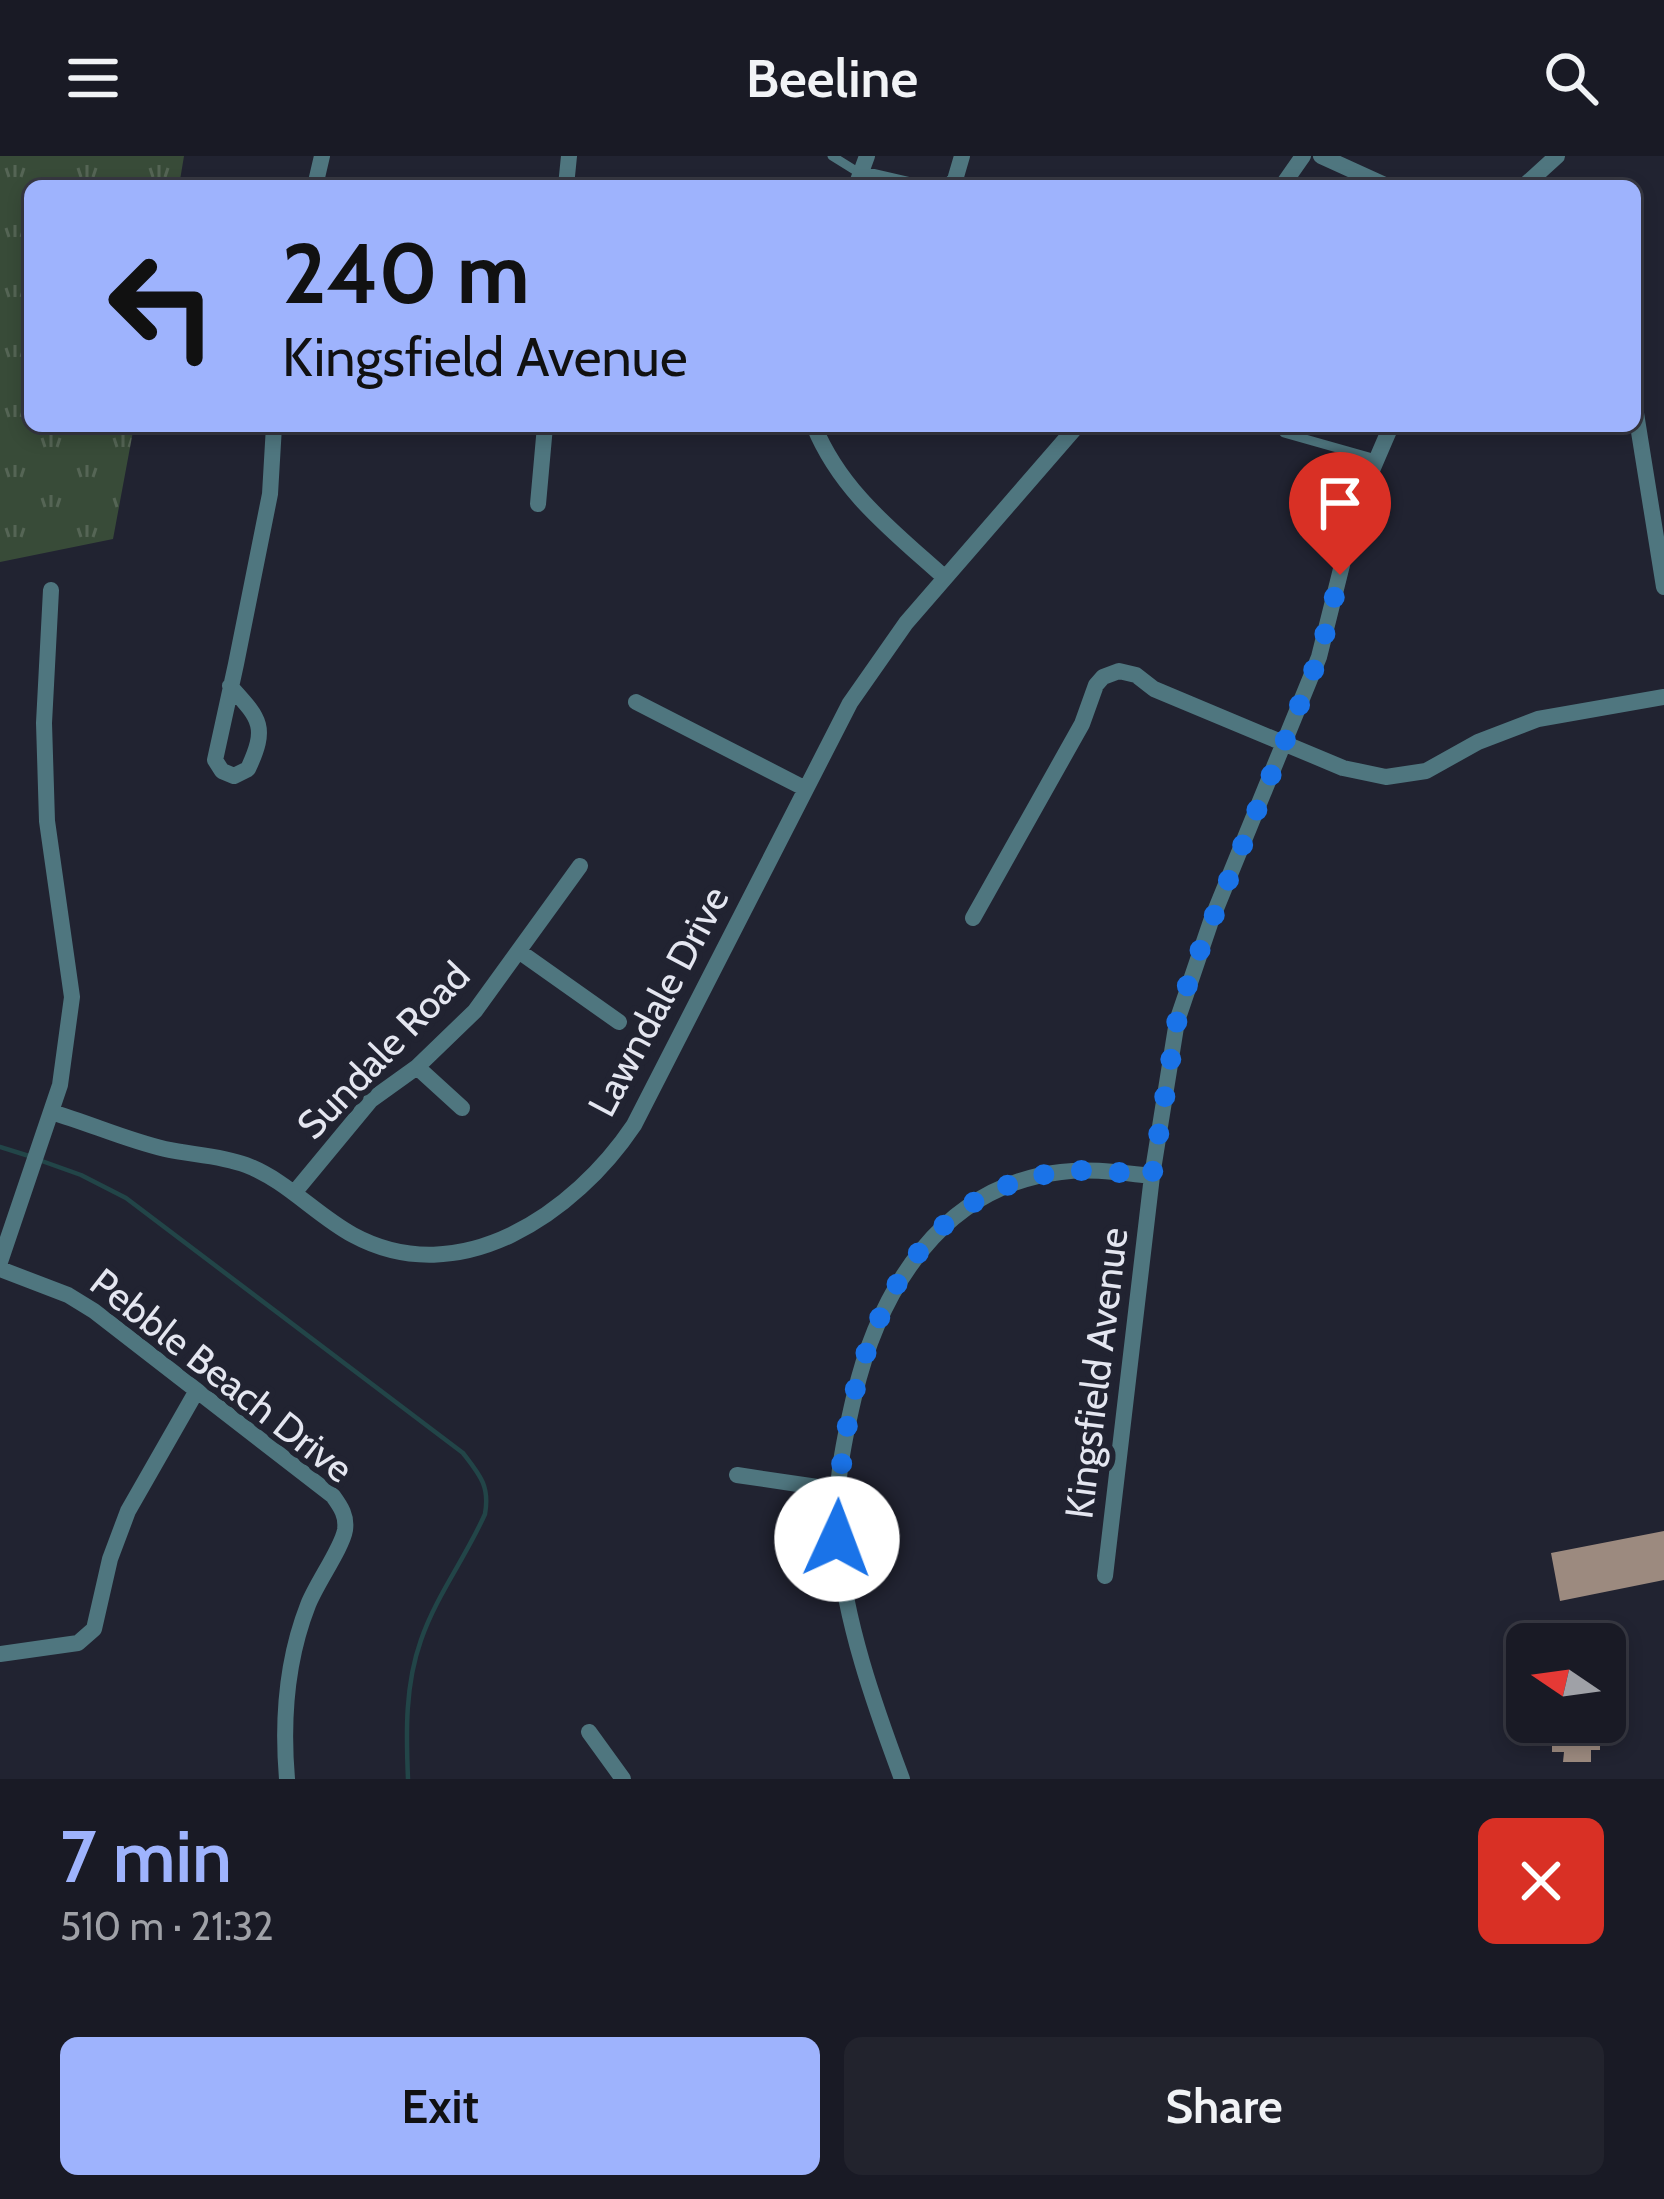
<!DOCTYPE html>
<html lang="en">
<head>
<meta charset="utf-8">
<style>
	body { margin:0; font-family:Cabin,sans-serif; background:#22232d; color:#f1f3f6; height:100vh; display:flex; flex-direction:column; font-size:45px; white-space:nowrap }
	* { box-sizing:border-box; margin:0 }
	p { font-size:39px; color:#9fa1a7 }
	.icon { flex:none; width:66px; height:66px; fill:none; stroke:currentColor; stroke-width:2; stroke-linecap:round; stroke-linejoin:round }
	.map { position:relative; height:1623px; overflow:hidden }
	.details { display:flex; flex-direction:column; background:#191a25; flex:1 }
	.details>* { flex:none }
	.banner { position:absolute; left:24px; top:24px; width:1617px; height:252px; border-radius:18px; box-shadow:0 6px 18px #0003,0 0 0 3px #373842; background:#9eb3fd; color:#111; overflow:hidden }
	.needle { width:78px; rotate:283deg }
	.tools { position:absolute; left:1506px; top:1467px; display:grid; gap:24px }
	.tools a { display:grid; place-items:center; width:120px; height:120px; border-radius:18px; background:#191a25; box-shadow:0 6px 18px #0003,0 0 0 3px #373842; font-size:60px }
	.pin { position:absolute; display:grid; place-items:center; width:102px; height:102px; color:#fff; margin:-123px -51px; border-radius:50% 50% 50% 0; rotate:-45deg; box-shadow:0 0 12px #0007 }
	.pin .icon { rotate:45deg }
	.me { position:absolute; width:132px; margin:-66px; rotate:2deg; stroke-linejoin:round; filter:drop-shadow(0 0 9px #0008) }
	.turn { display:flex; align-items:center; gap:42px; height:252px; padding:0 60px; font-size:54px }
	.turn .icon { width:156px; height:156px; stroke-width:2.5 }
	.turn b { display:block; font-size:84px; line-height:102px }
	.round { display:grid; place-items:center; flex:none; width:126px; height:126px; border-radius:18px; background:#22232d }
	.head { display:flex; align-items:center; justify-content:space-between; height:204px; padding:0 60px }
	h1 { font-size:72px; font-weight:600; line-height:90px; color:#9eb3fd }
	.cta { display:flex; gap:24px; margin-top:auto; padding:24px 60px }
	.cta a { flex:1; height:138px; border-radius:18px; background:#9eb3fd; color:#111; font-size:48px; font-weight:600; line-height:138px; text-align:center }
	.cta a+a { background:#22232d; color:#f1f3f6 }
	header { display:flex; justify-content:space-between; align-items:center; height:156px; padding:0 60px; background:#191a25; font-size:54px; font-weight:600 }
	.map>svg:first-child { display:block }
	.park { fill:url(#park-tufts) }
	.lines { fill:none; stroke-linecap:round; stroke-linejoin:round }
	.stream { stroke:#224548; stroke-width:4.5 }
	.building { fill:#9c8a7f }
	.service { stroke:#4f767f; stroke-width:9 }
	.minor { stroke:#4f767f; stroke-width:16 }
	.route { stroke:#1a73e8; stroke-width:21; stroke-dasharray:0 37.8 }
	.labels { text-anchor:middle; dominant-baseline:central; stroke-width:12; stroke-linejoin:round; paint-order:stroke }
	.street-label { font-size:39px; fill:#e4e6f0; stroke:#212331 }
</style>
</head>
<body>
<header><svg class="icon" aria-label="menu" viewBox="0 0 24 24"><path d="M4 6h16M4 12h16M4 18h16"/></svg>Beeline<svg class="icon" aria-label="search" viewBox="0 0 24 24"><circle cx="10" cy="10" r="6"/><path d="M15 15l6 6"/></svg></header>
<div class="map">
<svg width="1664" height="1623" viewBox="0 0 1664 1623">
	<defs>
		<pattern id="park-tufts" width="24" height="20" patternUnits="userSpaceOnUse" patternTransform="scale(3)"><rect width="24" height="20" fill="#384b38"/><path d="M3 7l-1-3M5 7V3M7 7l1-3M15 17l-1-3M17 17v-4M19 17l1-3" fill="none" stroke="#556555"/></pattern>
	</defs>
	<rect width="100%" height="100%" fill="#212331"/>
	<path class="park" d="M0 0H184L179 30H30V270H134L113 383 0 406Z"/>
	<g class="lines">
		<path class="stream" d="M0 991 29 1000
			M39 1004 81 1019 126 1042 463 1297C480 1319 490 1330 485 1358 466 1401 436 1440 421 1484 405 1529 406 1576 408 1623"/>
	</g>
	<path class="building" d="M1664 1375V1424L1560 1445 1551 1397Z
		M1552 1566H1600V1594H1591V1606H1563L1564 1596H1552Z"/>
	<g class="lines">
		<path class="service" d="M832 0 861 18
			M1284 277 1376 303"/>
		<path class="minor" d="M1321 0 1387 30
			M861 18 913 30
			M315 30 322 0
			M566 30 569 0
			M856 30 867 0
			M949 30 955 24 962 0
			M1282 30 1303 0
			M1524 30 1557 0
			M1635 251 1664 431
			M814 270C841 336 893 375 945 422
			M538 348 545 270
			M230 530C260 563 268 570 248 613L234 620 222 615 215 604 236 508 270 338 274 270
			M636 546 804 632
			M973 762 1082 568 1096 529 1103 521 1119 515 1136 519 1154 533 1343 612 1386 621 1426 615 1478 586 1538 563 1664 541
			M520 796 619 866
			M417 911 462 952
			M51 956C89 967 126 984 165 993 192 999 219 999 246 1009 286 1024 316 1059 353 1079 460 1137 575 1057 634 969L850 547 906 467 1077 270
			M294 1037 371 944 417 911 475 855 580 710
			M0 1106 60 929 72 841 47 665 44 567 51 434
			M0 1113 68 1139 94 1155 333 1340C341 1351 347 1360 345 1374 342 1392 316 1428 308 1449 286 1505 282 1564 287 1623
			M737 1319 838 1334
			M1105 1420 1152 1020 1177 865 1211 765 1319 501 1357 349 1391 270
			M0 1498 78 1487 94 1473 110 1403 128 1355 196 1236
			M589 1576 623 1623
			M902 1623C874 1548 845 1466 838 1386 833 1337 843 1288 854 1241 879 1134 942 1030 1061 1016 1092 1012 1122 1017 1152 1020"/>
	</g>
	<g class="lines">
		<path class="route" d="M837 1383C838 1236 887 1038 1060 1016 1091 1012 1122 1017 1152 1020L1177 865 1192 814 1319 501 1340 419"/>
	</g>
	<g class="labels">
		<g class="street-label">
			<text transform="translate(658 845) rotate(-62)">Lawndale Drive</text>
			<text transform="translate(383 894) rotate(-46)">Sundale Road</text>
			<text transform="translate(1096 1217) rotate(-83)">Kingsfield Avenue</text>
			<text transform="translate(222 1219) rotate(38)">Pebble Beach Drive</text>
		</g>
	</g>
</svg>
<div class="tools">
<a><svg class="needle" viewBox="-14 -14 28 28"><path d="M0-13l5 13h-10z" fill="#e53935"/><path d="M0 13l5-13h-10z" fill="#9fa1a7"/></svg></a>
</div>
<div class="pin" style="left:1340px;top:419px;background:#d93025"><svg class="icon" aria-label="arrive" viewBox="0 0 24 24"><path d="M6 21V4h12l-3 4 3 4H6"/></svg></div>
<svg class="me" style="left:837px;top:1383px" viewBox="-20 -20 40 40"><circle r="19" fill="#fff"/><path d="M0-13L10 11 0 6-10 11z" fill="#1a73e8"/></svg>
<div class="banner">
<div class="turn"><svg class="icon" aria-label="left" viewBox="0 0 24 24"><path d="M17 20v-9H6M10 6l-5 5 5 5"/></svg><div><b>240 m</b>Kingsfield Avenue</div></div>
</div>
</div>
<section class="details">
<div class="head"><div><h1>7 min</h1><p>510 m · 21:32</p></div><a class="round" style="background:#d93025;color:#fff"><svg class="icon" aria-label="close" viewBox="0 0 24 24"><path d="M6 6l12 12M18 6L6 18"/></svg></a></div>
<div class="cta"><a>Exit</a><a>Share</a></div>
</section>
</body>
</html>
